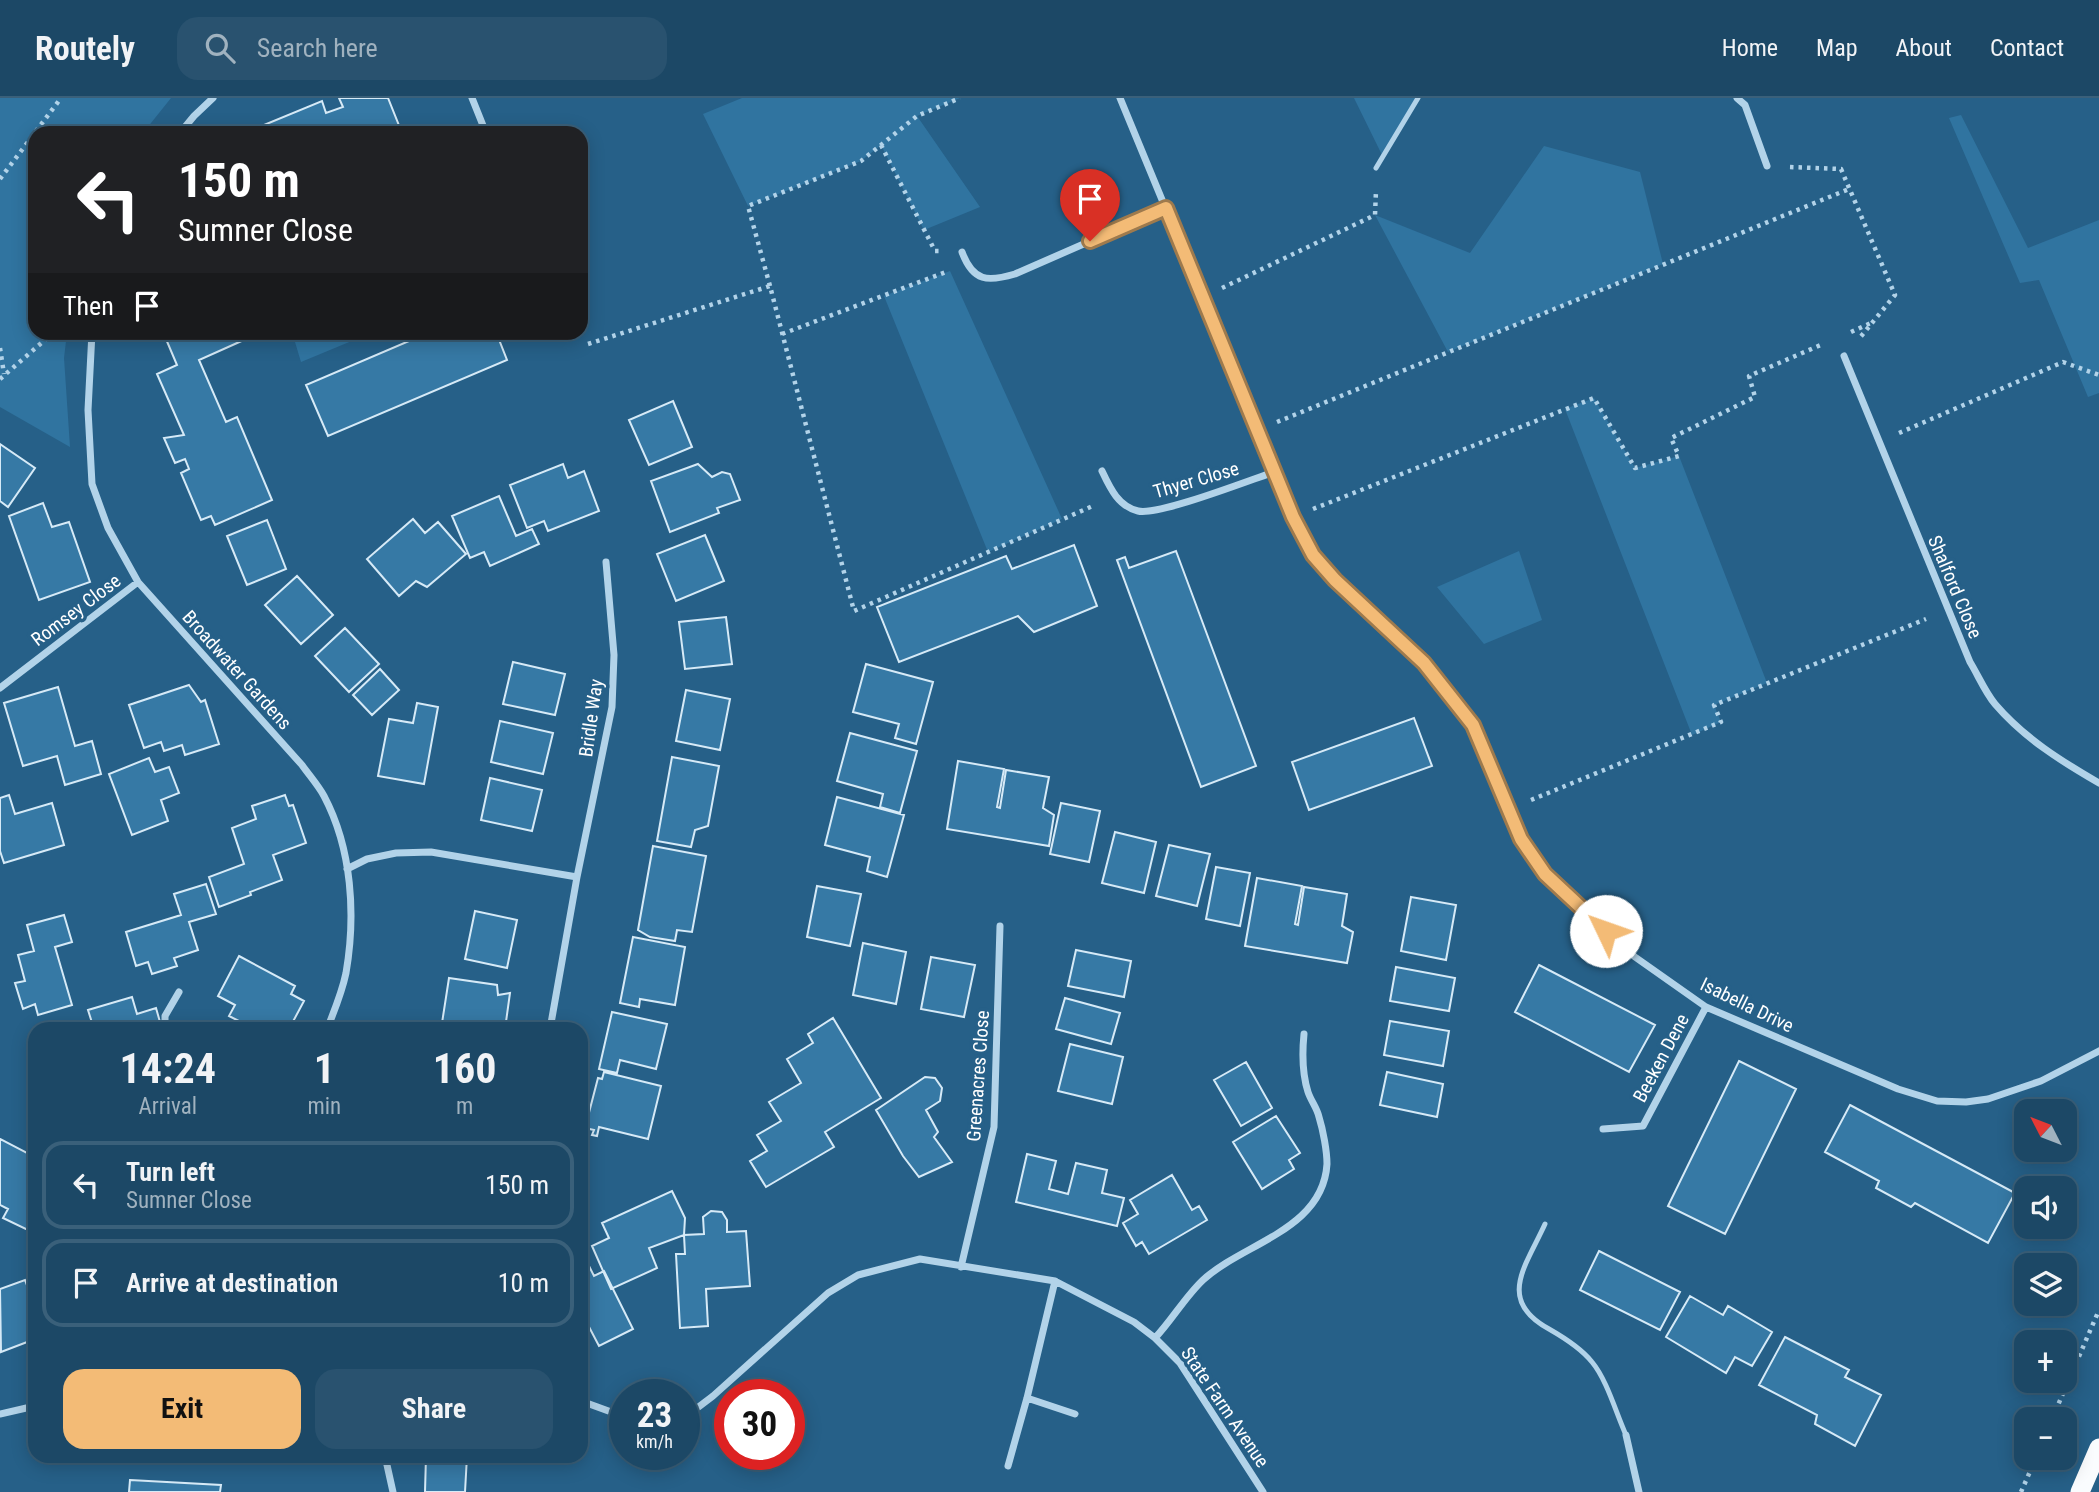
<!DOCTYPE html>
<html lang="en">
<head>
<meta charset="utf-8">
<style>
	body { margin:0; font-family:"Roboto Condensed",sans-serif; background:#29526f; color:#f1f3f6; height:100vh; display:flex; flex-direction:column; font-size:26px; white-space:nowrap }
	* { box-sizing:border-box; margin:0 }
	p { font-size:23px; color:#a0b2bf }
	.icon { flex:none; width:38px; height:38px; fill:none; stroke:currentColor; stroke-width:2; stroke-linecap:round; stroke-linejoin:round }
	.map { position:relative; flex:1; overflow:hidden }
	.panel { position:absolute; left:28px; top:924px; width:560px; height:441px; display:flex; flex-direction:column; background:#1c4866; border-radius:21px; box-shadow:0 4px 18px #0003,0 0 0 2px #3a607a }
	.panel>* { flex:none }
	.banner { position:absolute; left:28px; top:28px; width:560px; height:214px; border-radius:21px; box-shadow:0 4px 18px #0003,0 0 0 2px #3a607a; background:#202124; color:#fff; overflow:hidden }
	.needle { width:46px; rotate:312deg }
	.controls { position:absolute; left:2014px; top:1001px; display:grid; gap:14px }
	.controls a { display:grid; place-items:center; width:63px; height:63px; border-radius:14px; background:#1c4866; box-shadow:0 4px 18px #0003,0 0 0 2px #3a607a; font-size:35px }
	.speed { position:absolute; left:609px; top:1281px; display:flex; gap:14px; font-size:35px; font-weight:700; text-align:center }
	.speed>* { display:grid; place-content:center; width:91px; height:91px; border-radius:50%; background:#1c4866; box-shadow:0 4px 18px #0003,0 0 0 2px #3a607a; line-height:1 }
	.speed small { font-size:18px; font-weight:400 }
	.speed .limit { border:10px solid #d22; background:#fff; color:#111 }
	.pin { position:absolute; display:grid; place-items:center; width:60px; height:60px; color:#fff; margin:-72px -30px; border-radius:50% 50% 50% 0; rotate:-45deg; box-shadow:0 0 7px #0007 }
	.pin .icon { rotate:45deg }
	.me { position:absolute; width:77px; margin:-38px; rotate:312deg; stroke-linejoin:round; filter:drop-shadow(0 0 5px #0008) }
	.turn { display:flex; align-items:center; gap:24px; height:147px; padding:0 35px; font-size:32px }
	.turn .icon { width:91px; height:91px; stroke-width:2.5 }
	.turn b { display:block; font-size:49px; line-height:60px }
	.then { display:flex; align-items:center; height:66px; padding:0 35px; background:#0003; gap:14px; font-size:26px }
	.eta { display:flex; justify-content:space-evenly; align-items:center; height:119px; text-align:center }
	.eta b { font-size:42px; font-weight:700; line-height:49px }
	.button { display:flex; gap:14px; margin-top:auto; padding:14px 35px }
	.button a { flex:1; height:80px; border-radius:21px; background:#f3bb76; color:#111; font-size:28px; font-weight:700; line-height:80px; text-align:center }
	.button a+a { background:#29526f; color:#f1f3f6 }
	ul { padding:0; list-style:none }
	li { display:flex; align-items:center; gap:21px; height:88px; margin:0 14px 10px; padding:0 21px; border:4px solid #3a607a; border-radius:21px }
	li div { flex:1 }
	li b { display:block; font-size:26px }
	li em { font-style:normal }
	header { display:flex; align-items:center; gap:42px; box-sizing:border-box; height:98px; padding:0 35px; background:#1c4866; border-bottom:2px solid #3a607a }
	header strong { font-size:33px }
	nav { display:flex; gap:38px; margin-inline-start:auto; font-size:24px }
	.search { width:490px; height:63px; background:#29526f; display:flex; align-items:center; gap:18px; box-sizing:border-box; padding:0 24px; border-radius:21px; color:#a0b2bf; font-size:26px }
	.map>svg:first-child { display:block }
	.green { fill:#3074a0 }
	.building { fill:#3679a5; stroke:#d6eaf7; stroke-width:2 }
	.lines { fill:none; stroke-linecap:round; stroke-linejoin:round }
	.path { stroke:#b2d3e9; stroke-width:4.5; stroke-dasharray:3.5 5; stroke-linecap:butt }
	.service { stroke:#b2d3e9; stroke-width:5 }
	.minor { stroke:#b2d3e9; stroke-width:7 }
	.trunk { stroke:#fafcfe; stroke-width:19 }
	.route-casing { stroke:#9e7a4d; stroke-width:18 }
	.route { stroke:#f3bb76; stroke-width:12 }
	.labels { text-anchor:middle; dominant-baseline:central; stroke-width:7; stroke-linejoin:round; paint-order:stroke }
	.street-label { font-size:19px; fill:#fff; stroke:#266088 }
</style>
</head>
<body>
<header>
<strong>Routely</strong>
<div class="search"><svg class="icon" aria-label="search" viewBox="0 0 24 24"><circle cx="10" cy="10" r="6"/><path d="M15 15l6 6"/></svg>Search here</div>
<nav><a>Home</a><a>Map</a><a>About</a><a>Contact</a></nav>
</header>
<div class="map">
<svg width="2099" height="1394" viewBox="0 0 2099 1394">
	<rect width="100%" height="100%" fill="#266088"/>
	<path class="green" d="M0 0H171L143 35H35V234L67 235 64 260 70 349 0 309Z
		M742 0H960L917 18 980 109 924 132 881 47 861 63 748 108 703 16Z
		M1354 0H1418L1383 59Z
		M1961 17 2028 150 2099 122V295L2088 299 2039 182 2020 185 1949 20Z
		M1544 48 1640 74 1663 166 1448 254 1375 117 1470 155Z
		M950 173 1062 421 988 454 884 198Z
		M292 234H371V235L301 264Z
		M1594 300 1635 370 1679 358 1767 585 1714 607 1721 624 1692 637 1565 311Z
		M1519 453 1542 522 1484 546 1437 489Z"/>
	<path class="building" d="M339 0H388L402 35 247 34 322 3 326 15 343 9Z
		M163 234H254L255 237 199 262 226 324 237 319 272 402 215 427 211 418 201 422 181 375 189 371 185 361 175 365 164 340 184 337 157 276 177 267Z
		M430 234H496L507 262 328 338 306 287Z
		M673 303 692 349 649 367 629 322Z
		M0 346 35 370 8 409 0 403Z
		M563 366 568 380 584 373 599 413 548 433 544 423 527 430 510 387Z
		M698 366 712 379 722 374 730 376 740 402 717 410 719 415 670 434 651 383Z
		M499 398 516 438 532 431 539 446 490 468 484 454 470 460 452 418Z
		M43 405 52 429 69 424 90 484 39 502 9 418Z
		M413 421 425 435 438 424 466 456 427 489 416 483 399 498 367 461Z
		M267 422 286 471 247 487 227 438Z
		M705 437 724 483 676 503 657 456Z
		M1074 447 1097 508 1034 534 1018 518 899 564 877 509 1006 458 1012 471Z
		M1176 453 1256 668 1201 689 1117 462 1125 459 1129 470Z
		M297 478 333 517 301 546 265 507Z
		M726 519 732 566 685 571 679 524Z
		M345 530 379 566 349 594 315 558Z
		M513 564 565 576 555 617 503 606Z
		M866 566 933 584 916 646 895 640 899 626 853 614Z
		M380 571 399 592 372 617 353 597Z
		M189 587 201 604 205 602 219 646 185 657 182 647 164 653 161 644 144 650 129 607Z
		M58 589 75 648 92 643 101 676 65 687 57 658 23 668 4 605Z
		M686 592 730 601 720 652 676 643Z
		M417 605 438 609 424 686 378 678 389 621 413 625Z
		M1414 620 1432 668 1309 712 1292 664Z
		M500 623 553 635 543 676 491 664Z
		M850 635 917 653 900 715 880 709 883 696 837 683Z
		M672 659 719 668 708 728 695 732 691 749 657 743Z
		M149 660 155 674 169 669 179 695 161 702 168 723 132 737 109 676Z
		M958 663 1004 671 997 709 1000 710 1006 672 1049 679 1043 710 1054 717 1049 748 947 731Z
		M490 680 542 692 532 733 481 722Z
		M9 697 15 716 52 705 64 747 4 765 0 753V700Z
		M285 697 289 708 293 707 306 745 273 757 282 782 250 794 251 797 219 809 209 779 244 766 232 730 256 721 252 708Z
		M837 699 904 717 887 779 867 773 870 759 825 747Z
		M1061 705 1100 713 1089 764 1050 756Z
		M1115 734 1156 744 1144 795 1102 785Z
		M1169 747 1210 756 1197 808 1156 798Z
		M653 748 706 758 692 834 677 832 675 843 650 839 638 832Z
		M1216 769 1250 775 1240 828 1206 821Z
		M1257 780 1302 788 1295 826 1298 827 1304 789 1347 796 1342 828 1353 834 1347 865 1245 848Z
		M206 786 216 816 189 824 198 852 174 860 177 868 152 876 148 864 136 868 126 834 181 817 174 796Z
		M817 788 861 796 850 848 807 839Z
		M1411 799 1456 807 1446 862 1401 853Z
		M475 813 517 822 507 870 465 861Z
		M64 817 72 844 55 849 72 907 38 917 35 906 23 911 15 885 25 883 18 857 34 853 27 827Z
		M633 839 685 849 675 907 640 901 639 909 620 905Z
		M863 845 906 854 896 906 853 897Z
		M1076 852 1131 863 1124 899 1068 888Z
		M239 858 295 888 291 896 304 903 289 931H245L247 927 229 918 235 907 218 898Z
		M931 859 975 867 964 919 921 911Z
		M1539 867 1655 927 1629 974 1515 914Z
		M1396 869 1455 880 1449 913 1390 903Z
		M449 880 497 887 498 897 510 895 505 931H483L442 925Z
		M132 899 137 916 156 910 162 931H94L88 912Z
		M1065 900 1120 915 1111 946 1056 931Z
		M612 914 667 926 656 971 620 962 617 975 599 971Z
		M833 920 881 1000 825 1034 834 1049 766 1089 750 1063 767 1053 757 1037 781 1023 769 1004 801 985 787 961 813 945 808 936Z
		M1390 923 1449 933 1443 968 1384 957Z
		M1070 946 1123 959 1112 1006 1058 993Z
		M1739 963 1796 991 1725 1136 1668 1108Z
		M1246 964 1272 1010 1241 1028 1214 982Z
		M604 974 661 988 648 1041 599 1029 597 1038 592 1037 594 1032 585 1030 598 980 602 981Z
		M1387 974 1443 986 1437 1019 1380 1007Z
		M925 979 935 980 942 990 940 1003 926 1012 938 1034 934 1039 952 1064 919 1079 903 1058 876 1012Z
		M1850 1007 2015 1095 1988 1145 1915 1105 1911 1109 1876 1090 1879 1083 1825 1054Z
		M1276 1018 1300 1055 1289 1062 1294 1071 1262 1091 1233 1044Z
		M0 1041 35 1059V1128L32 1134 3 1120 8 1111 0 1107Z
		M1027 1056 1056 1063 1049 1091 1068 1096 1076 1065 1107 1072 1102 1095 1124 1100 1117 1128 1016 1104Z
		M1172 1077 1192 1112 1199 1108 1207 1122 1149 1156 1142 1144 1136 1148 1123 1125 1138 1116 1130 1102Z
		M672 1093 685 1120 684 1137 649 1150 657 1170 611 1191 592 1148 609 1140 602 1125Z
		M711 1113 722 1114 727 1122V1134L746 1133 750 1188 706 1191 708 1228 680 1230 676 1156H685L684 1137 704 1136 703 1119Z
		M1599 1153 1680 1194 1660 1232 1580 1192Z
		M589 1168 594 1178 604 1173 633 1231 599 1248 588 1227 581 1231V1172Z
		M25 1182 35 1209V1241L1 1254 0 1191Z
		M1690 1198 1723 1217 1728 1208 1772 1234 1752 1268 1735 1259 1726 1275 1666 1239Z
		M1785 1239 1849 1272 1845 1279 1881 1297 1855 1348 1815 1326 1817 1317 1759 1287Z
		M426 1358H467L465 1394H425Z
		M130 1382 221 1387 220 1394H129Z"/>
	<g class="lines">
		<path class="path" d="M881 47 935 153H941
			M1790 69 1841 71 1895 197 1858 242
			M0 81 61 0
			M770 188 748 108 861 63 917 18 960 0
			M1222 190 1375 117 1376 92
			M1851 234 1873 224
			M782 236 946 174
			M588 246 770 188 854 513 1095 407
			M0 250 4 276
			M0 281 54 234
			M1277 324 1849 91
			M1899 335 2063 264 2099 277
			M1313 411 1594 300 1635 370 1679 358 1671 340 1755 299 1749 278 1823 246
			M1531 702 1721 624 1714 607 1926 521
			M2052 1321 2099 1212
			M2021 1394 2036 1360"/>
		<path class="service" d="M1376 70 1418 0
			M1545 1126C1526 1168 1496 1202 1549 1231 1563 1239 1581 1250 1592 1264 1607 1282 1616 1315 1626 1337
			M234 1358H235"/>
		<path class="minor" d="M472 0 486 35
			M1120 0 1293 419 1313 457 1335 482 1424 565 1473 627 1521 741 1545 776 1635 859 1706 909 1898 991 1937 1003 1966 1004 1988 1001 2041 983 2099 953
			M1737 0 1745 7 1767 68
			M180 35 194 18 213 0
			M962 154C973 184 988 184 1015 176L1166 110
			M92 234 88 312 92 386 108 430 138 484 302 667C309 677 318 687 324 698 352 751 356 817 346 875 342 894 334 914 327 931
			M566 234 567 239
			M1844 258 1970 564C1978 577 1985 594 1995 606 2024 640 2061 663 2099 685
			M1102 373C1110 390 1118 408 1138 413 1158 418 1250 382 1274 374
			M0 590 138 484
			M347 771 367 761 396 755 431 754 577 779 550 931
			M577 779 612 609 614 557 606 464
			M165 931V918L179 894
			M1603 1031 1643 1028 1706 909
			M961 1169 994 1029 1000 828
			M1155 1240C1172 1222 1185 1199 1203 1182 1243 1145 1323 1132 1327 1066 1327 1053 1323 1032 1319 1019 1317 1010 1311 1003 1308 994 1302 975 1302 956 1304 936
			M1027 1300 1075 1316
			M581 1303 625 1319
			M0 1316 35 1308
			M684 1320 713 1298 828 1195 858 1177 920 1161 1055 1183 1134 1224 1155 1240 1180 1265 1263 1394
			M1626 1337 1639 1394
			M385 1358 393 1394
			M1008 1368 1027 1300 1055 1183"/>
		<path class="trunk" d="M2080 1394 2099 1350"/>
	</g>
	<g class="lines">
		<defs>
			<path id="route" d="M1090 143 1166 110 1293 419 1313 457 1335 482 1424 565 1473 627 1521 741 1545 776 1606 833"/>
		</defs>
		<use href="#route" class="route-casing"/>
		<use href="#route" class="route"/>
	</g>
	<g class="labels">
		<g class="street-label">
			<text transform="translate(1196 382) rotate(-16)">Thyer Close</text>
			<text transform="translate(1955 489) rotate(67)">Shalford Close</text>
			<text transform="translate(76 512) rotate(-37)">Romsey Close</text>
			<text transform="translate(237 572) rotate(48)">Broadwater Gardens</text>
			<text transform="translate(591 620) rotate(-82)">Bridle Way</text>
			<text transform="translate(1747 907) rotate(26)">Isabella Drive</text>
			<text transform="translate(1661 960) rotate(-62)">Beeken Dene</text>
			<text transform="translate(978 978) rotate(-86)">Greenacres Close</text>
			<text transform="translate(1225 1309) rotate(56)">State Farm Avenue</text>
		</g>
	</g>
</svg>
<div class="controls">
<a><svg class="needle" viewBox="-14 -14 28 28"><path d="M0-13l5 13h-10z" fill="#e53935"/><path d="M0 13l5-13h-10z" fill="#a0b2bf"/></svg></a>
<a><svg class="icon" aria-label="sound" viewBox="0 0 24 24"><path d="M4 9h4l5-4v14l-5-4H4zM17 9q2 3 0 6"/></svg></a>
<a><svg class="icon" aria-label="layers" viewBox="0 0 24 24"><path d="M12 4l9 5-9 5-9-5zM3 14l9 5 9-5"/></svg></a>
<a>+</a>
<a>−</a>
</div>
<div class="speed"><div>23<small>km/h</small></div><div class="limit">30</div></div>
<div class="pin" style="left:1090px;top:143px;background:#d93025"><svg class="icon" aria-label="arrive" viewBox="0 0 24 24"><path d="M6 21V4h12l-3 4 3 4H6"/></svg></div>
<svg class="me" style="left:1606px;top:833px" viewBox="-20 -20 40 40"><circle r="19" fill="#fff"/><path d="M0-13L10 11 0 6-10 11z" fill="#f3bb76"/></svg>
<div class="banner">
<div class="turn"><svg class="icon" aria-label="left" viewBox="0 0 24 24"><path d="M17 20v-9H6M10 6l-5 5 5 5"/></svg><div><b>150 m</b>Sumner Close</div></div>
<div class="then">Then<svg class="icon" aria-label="arrive" viewBox="0 0 24 24"><path d="M6 21V4h12l-3 4 3 4H6"/></svg></div>
</div>
<section class="panel">
<div class="eta">
<div><b>14:24</b><p>Arrival</p></div>
<div><b>1</b><p>min</p></div>
<div><b>160</b><p>m</p></div>
</div>
<ul>
<li><svg class="icon" aria-label="left" viewBox="0 0 24 24"><path d="M17 20v-9H6M10 6l-5 5 5 5"/></svg><div><b>Turn left</b><p>Sumner Close</p></div><em>150 m</em></li>
<li><svg class="icon" aria-label="arrive" viewBox="0 0 24 24"><path d="M6 21V4h12l-3 4 3 4H6"/></svg><div><b>Arrive at destination</b></div><em>10 m</em></li>
</ul>
<div class="button"><a>Exit</a><a>Share</a></div>
</section>
</div>
</body>
</html>
